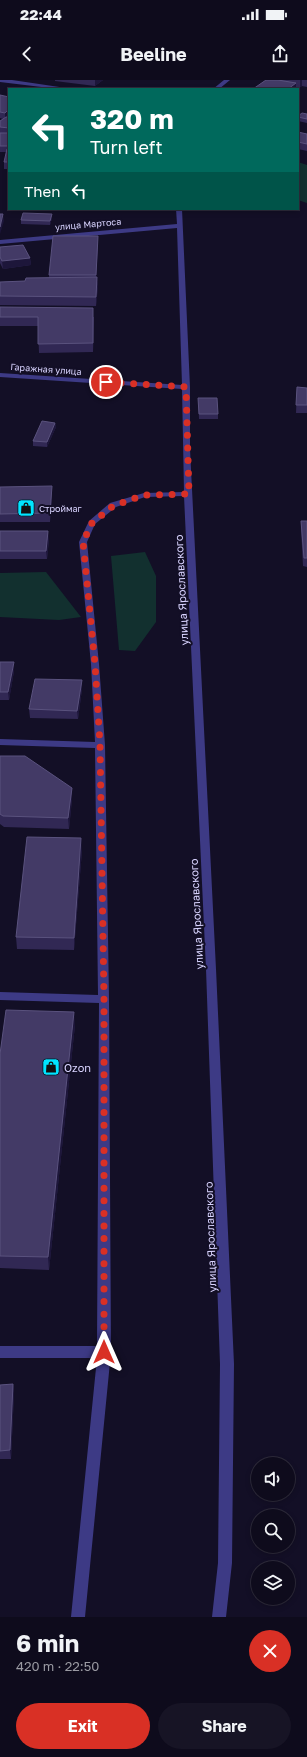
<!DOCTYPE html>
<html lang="en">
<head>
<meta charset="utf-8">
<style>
	body { margin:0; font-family:"Golos Text",sans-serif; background:#171425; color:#f1f3f6; height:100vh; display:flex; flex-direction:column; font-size:15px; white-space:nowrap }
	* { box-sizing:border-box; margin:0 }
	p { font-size:13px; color:#9b9ba3 }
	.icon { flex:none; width:22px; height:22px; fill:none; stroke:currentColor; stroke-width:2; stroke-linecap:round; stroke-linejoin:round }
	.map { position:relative; height:1537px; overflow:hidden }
	.side { display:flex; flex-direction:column; background:#0e0b1c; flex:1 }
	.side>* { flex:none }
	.guide { position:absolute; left:8px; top:8px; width:291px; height:122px; border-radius:0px; box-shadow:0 2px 6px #0003,0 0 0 1px #2e2b3b; background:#00695c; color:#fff; overflow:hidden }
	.controls { position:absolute; left:251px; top:1377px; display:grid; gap:8px }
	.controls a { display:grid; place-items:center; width:44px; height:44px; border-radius:50%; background:#0e0b1c; box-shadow:0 2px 6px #0003,0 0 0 1px #2e2b3b; font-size:20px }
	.pin { position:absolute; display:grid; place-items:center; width:34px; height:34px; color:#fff; margin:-17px; border:2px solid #fff; border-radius:50%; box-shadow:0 1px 4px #0007 }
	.me { position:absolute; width:44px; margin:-22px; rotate:0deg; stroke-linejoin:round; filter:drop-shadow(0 0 3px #0008) }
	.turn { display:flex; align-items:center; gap:14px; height:84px; padding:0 16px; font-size:18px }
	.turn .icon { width:52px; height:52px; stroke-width:2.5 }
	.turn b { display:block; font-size:28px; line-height:34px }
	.then { display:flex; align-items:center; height:38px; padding:0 16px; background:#0003; gap:8px; font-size:15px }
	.round { display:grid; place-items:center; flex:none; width:42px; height:42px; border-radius:21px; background:#171425 }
	.summary { display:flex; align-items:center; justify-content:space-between; height:68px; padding:0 16px }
	h1 { font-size:24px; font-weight:700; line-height:30px }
	.primary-button { display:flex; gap:8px; margin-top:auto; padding:8px 16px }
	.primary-button a { flex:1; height:46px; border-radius:24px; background:#d93025; color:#fff; font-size:16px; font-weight:700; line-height:46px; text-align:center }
	.primary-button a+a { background:#171425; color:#f1f3f6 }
	.status { display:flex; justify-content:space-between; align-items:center; height:28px; padding:0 20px; background:#0e0b1c; direction:ltr }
	.status svg { height:11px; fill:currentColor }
	header { display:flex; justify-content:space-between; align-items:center; height:52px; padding:0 16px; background:#0e0b1c; font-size:18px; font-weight:700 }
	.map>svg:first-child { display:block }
	.green { fill:#12302f }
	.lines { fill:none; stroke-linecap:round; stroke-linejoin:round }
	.minor { fill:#3d3a85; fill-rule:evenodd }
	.wall { fill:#312854 }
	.shaded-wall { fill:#1d163a }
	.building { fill:#433a66; stroke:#5a527e }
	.route { stroke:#d93025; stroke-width:7; stroke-dasharray:0 12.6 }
	.labels { text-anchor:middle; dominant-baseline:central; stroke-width:4; stroke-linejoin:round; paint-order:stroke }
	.far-street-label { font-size:9px; fill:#d9d4ff; stroke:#130f26 }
	.far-poi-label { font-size:9px; fill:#d9d4ff; stroke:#130f26; text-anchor:start }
	.street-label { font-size:11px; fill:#d9d4ff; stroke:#130f26 }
	.poi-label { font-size:11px; fill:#d9d4ff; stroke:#130f26; text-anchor:start }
</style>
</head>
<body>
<div class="status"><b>22:44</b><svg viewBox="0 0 49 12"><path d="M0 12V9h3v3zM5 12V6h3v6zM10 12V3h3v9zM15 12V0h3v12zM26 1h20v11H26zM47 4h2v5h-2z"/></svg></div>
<header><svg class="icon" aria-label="back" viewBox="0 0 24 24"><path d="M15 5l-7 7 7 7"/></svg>Beeline<svg class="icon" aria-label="share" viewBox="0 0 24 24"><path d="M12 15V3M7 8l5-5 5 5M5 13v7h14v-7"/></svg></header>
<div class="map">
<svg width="307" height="1537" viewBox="0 0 307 1537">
	<rect width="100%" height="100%" fill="#130f26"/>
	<path class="green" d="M298 82 307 85V123L298 120Z
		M145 472 156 496V542L135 571 119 570 111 476Z
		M46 492 81 537 59 540 0 537V493Z"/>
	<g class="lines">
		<path class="minor" d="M0 0H12L73 9H58L0 2Z
			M224 0H230L219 9H213Z
			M176 129H182L190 307V369L216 889 234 1284 232 1483 226 1537H212L218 1483 220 1284 206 889 184 416 145 417 116 427 95 444 87 462 99 584 105 665 109 919 111 1272 85 1537H71L97 1278H0V1266H97L99 923 0 920V912L98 915 95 668 0 665V659L95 662 91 584 79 462 89 441 110 423 144 413 184 412 182 309 0 297V293L182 305 177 148 0 164V160L177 144Z"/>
	</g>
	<path class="wall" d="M55 0H103L95 6 55 1Z
		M266 0H307V7L302 6 300 7H296V9Z
		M0 15 8 37H9V89H4V82L6 72H0V41L3 39 0 38Z
		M307 34V43L298 41V36Z
		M298 52 307 54V71L298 69Z
		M209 129H226V130L210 131Z
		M52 134V138L50 145 21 144V140Z
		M98 164 96 197 98 206 96 226 0 225V202L25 201 49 198V195Z
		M0 167 30 178 31 185 3 189 0 183Z
		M0 227 94 237 93 272 39 273 38 246H0Z
		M297 307 307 308V333H296Z
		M198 318 218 334V339H199Z
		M55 343 56 347 47 367 33 366V361Z
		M0 407 52 414 50 442H0Z
		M301 441H307V487L303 486 301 449Z
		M0 451 49 459 47 479H0Z
		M0 582 14 591 9 620H0Z
		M82 600V609L78 639 30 638 29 629Z
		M0 676 72 708V719L69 749 4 747 0 744Z
		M82 770 74 870 17 869 16 857Z
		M75 945 49 1190 0 1188V974Z
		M13 1304 14 1313 11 1379H0V1305Z"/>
	<path class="shaded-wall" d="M95 0H103L95 6Z
		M300 0H302V6L300 7Z
		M296 3V9H288Z
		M9 29V36L5 39V33Z
		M3 134 4 141 0 154V147Z
		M52 134V138L50 145V141Z
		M98 156V164L96 204V195Z
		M30 178 31 185 3 189 2 181Z
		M97 197 98 206 96 226V217Z
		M55 343 56 347 47 367V362Z
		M52 406V414L50 442V433Z
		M48 451 49 459 47 479 46 471Z
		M14 582V591L9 620 8 612Z
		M82 600V609L78 639 77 631Z
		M72 708V719L69 749 68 738Z
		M81 758 82 770 74 870V858Z
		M74 932 75 945 49 1190 48 1177Z
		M13 1304 14 1313 11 1379 10 1370Z"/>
	<path class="building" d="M266 0H278L296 3 288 9H253Z
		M0 15 9 17V29L5 33 0 32Z
		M302 33 307 34V39L298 37V36Z
		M6 37H9V48L0 47V41Z
		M298 52 307 54V64L298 62Z
		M0 53H9V66H0Z
		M7 69H9V82H4Z
		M23 133 52 134 50 141 21 140Z
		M0 134H3L0 147Z
		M53 156H98L96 195H49Z
		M23 165 30 178 2 181 0 177V167Z
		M97 197 96 217 0 216V202L25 201 26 198Z
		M0 227 93 228V263L38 264V237H0Z
		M297 307 307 308V325H296Z
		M198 318H217L218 334H199Z
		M42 341 55 343 47 362 33 361Z
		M52 406 50 433 0 434V407Z
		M301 441H307V478H304Z
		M0 451H48L46 471H0Z
		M0 582H14L8 612H0Z
		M35 599 82 600 77 631 29 629Z
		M0 676H25L72 708 68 738 3 736 0 734Z
		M27 757 81 758 74 858 16 857Z
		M6 930 74 932 48 1177 0 1176V974Z
		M13 1304 10 1370 0 1371V1305Z"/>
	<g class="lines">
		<path class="route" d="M104 1272V919L100 664 95 584 83 462 92 443 113 426 144 415 189 414 186 307 106 302"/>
	</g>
	<defs>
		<symbol id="shop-square" viewBox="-11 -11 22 22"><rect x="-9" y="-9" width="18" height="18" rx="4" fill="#00e5ff" stroke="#130f26"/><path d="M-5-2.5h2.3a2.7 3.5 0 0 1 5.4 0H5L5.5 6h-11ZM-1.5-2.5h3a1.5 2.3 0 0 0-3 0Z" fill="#111"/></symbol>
	</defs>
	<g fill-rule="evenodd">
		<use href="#shop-square" x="16" y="418" width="20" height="20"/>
		<use href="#shop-square" x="41" y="977" width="20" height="20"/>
	</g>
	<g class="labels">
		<g class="far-street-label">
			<text transform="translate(88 144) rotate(-5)">улица Мартоса</text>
			<text transform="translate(46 289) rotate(4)">Гаражная улица</text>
		</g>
		<g class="far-poi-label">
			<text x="39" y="428">Строймаг</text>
		</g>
		<g class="street-label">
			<text transform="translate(181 510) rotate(-93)">улица Ярославского</text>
			<text transform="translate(196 834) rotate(-93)">улица Ярославского</text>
			<text transform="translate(210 1157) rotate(-92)">улица Ярославского</text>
		</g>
		<g class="poi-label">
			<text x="64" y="987">Ozon</text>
		</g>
	</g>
</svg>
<div class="controls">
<a><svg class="icon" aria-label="sound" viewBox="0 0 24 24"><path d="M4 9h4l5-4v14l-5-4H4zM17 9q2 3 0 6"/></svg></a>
<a><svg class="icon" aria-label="search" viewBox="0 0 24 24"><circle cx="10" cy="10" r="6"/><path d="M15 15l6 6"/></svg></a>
<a><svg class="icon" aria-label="layers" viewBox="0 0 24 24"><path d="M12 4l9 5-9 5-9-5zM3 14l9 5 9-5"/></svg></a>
</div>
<div class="pin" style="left:106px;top:302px;background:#d93025"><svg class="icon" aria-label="arrive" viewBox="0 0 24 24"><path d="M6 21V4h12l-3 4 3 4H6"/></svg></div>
<svg class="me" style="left:104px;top:1272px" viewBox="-20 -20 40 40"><path d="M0-17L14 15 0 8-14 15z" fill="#d93025" stroke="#fff" stroke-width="4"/></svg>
<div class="guide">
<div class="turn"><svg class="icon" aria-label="left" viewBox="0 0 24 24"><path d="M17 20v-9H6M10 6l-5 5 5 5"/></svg><div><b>320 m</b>Turn left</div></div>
<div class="then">Then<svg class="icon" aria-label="left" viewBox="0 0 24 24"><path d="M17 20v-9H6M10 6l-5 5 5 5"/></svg></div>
</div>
</div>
<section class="side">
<div class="summary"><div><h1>6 min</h1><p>420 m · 22:50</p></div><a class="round" style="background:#d93025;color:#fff"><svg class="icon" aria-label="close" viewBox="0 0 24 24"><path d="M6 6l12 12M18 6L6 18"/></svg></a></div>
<div class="primary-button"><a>Exit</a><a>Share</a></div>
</section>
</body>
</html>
